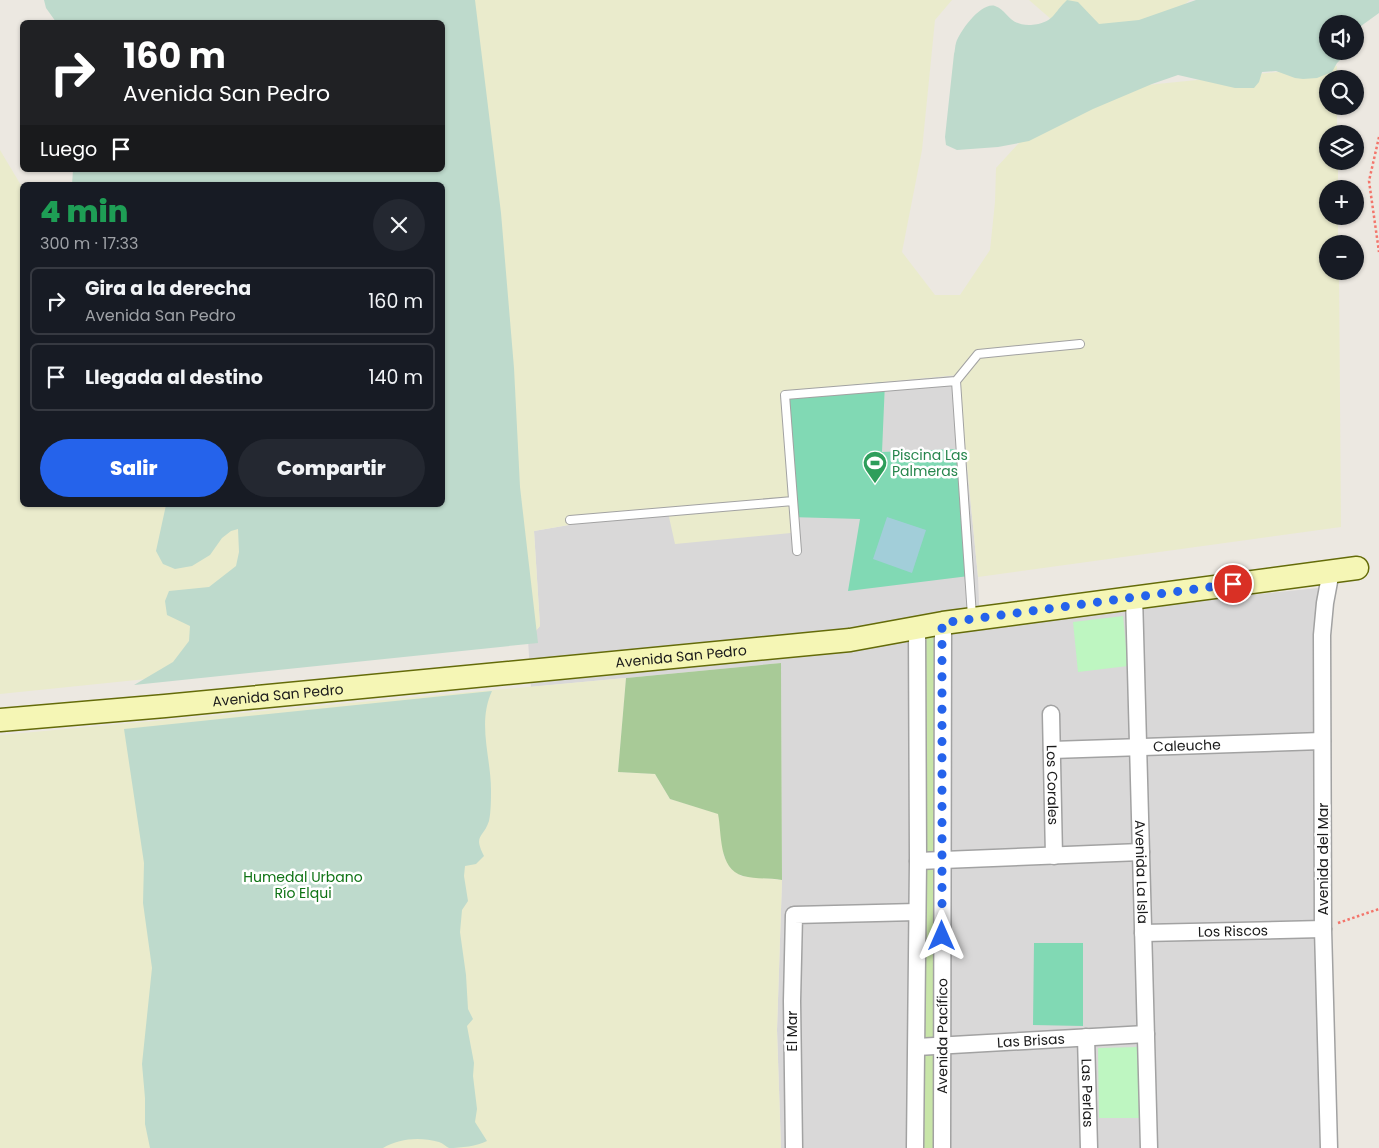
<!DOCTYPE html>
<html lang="es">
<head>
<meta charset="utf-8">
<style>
	body { margin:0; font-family:Poppins,sans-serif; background:#242831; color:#f1f3f6; height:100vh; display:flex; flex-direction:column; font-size:19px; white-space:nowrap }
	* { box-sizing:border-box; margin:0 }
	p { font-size:16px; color:#9ea1a6 }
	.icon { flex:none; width:28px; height:28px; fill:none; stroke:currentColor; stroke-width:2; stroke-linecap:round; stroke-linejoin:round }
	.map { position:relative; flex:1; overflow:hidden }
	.drawer { position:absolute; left:20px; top:182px; width:425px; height:325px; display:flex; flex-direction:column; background:#171b24; border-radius:8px; box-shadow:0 1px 4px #0004 }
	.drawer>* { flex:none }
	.top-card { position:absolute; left:20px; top:20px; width:425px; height:152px; border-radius:8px; box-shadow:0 1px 4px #0004; background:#202124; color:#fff; overflow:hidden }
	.fabs { position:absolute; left:1319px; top:15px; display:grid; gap:10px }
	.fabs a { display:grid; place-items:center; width:45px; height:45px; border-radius:50%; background:#171b24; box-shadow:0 1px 4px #0004; font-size:25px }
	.pin { position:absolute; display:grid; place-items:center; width:42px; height:42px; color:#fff; margin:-21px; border:2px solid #fff; border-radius:50%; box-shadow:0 1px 5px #0007 }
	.me { position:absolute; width:55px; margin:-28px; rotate:0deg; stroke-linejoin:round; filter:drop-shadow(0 0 4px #0008) }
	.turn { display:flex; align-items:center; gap:18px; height:105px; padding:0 20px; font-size:22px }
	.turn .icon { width:65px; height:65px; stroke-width:2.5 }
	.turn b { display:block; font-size:35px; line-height:42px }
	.then { display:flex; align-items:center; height:48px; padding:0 20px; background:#0003; gap:10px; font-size:19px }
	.round { display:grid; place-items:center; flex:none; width:52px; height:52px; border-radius:26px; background:#242831 }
	.summary { display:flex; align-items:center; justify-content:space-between; height:85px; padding:0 20px }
	h1 { font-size:30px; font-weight:800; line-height:38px; color:#1e9e55 }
	.action { display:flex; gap:10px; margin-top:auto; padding:10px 20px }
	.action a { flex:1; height:58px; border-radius:30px; background:#2563eb; color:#fff; font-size:20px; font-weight:800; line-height:58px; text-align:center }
	.action a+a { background:#242831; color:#f1f3f6 }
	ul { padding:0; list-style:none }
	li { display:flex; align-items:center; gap:15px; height:68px; margin:0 10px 8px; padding:0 10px; border:2px solid #363941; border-radius:8px }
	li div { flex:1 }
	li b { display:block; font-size:19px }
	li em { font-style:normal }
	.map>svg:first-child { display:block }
	.residential { fill:#d9d8d8 }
	.farmland { fill:#eaebcc }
	.grass { fill:#c8e5a8 }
	.forest { fill:#a8ca97 }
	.wetland { fill:#bedacc }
	.park { fill:#bef6c1 }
	.pitch { fill:#81d9b4 }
	.water { fill:#a2ced9 }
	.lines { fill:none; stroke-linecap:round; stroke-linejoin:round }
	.lane-casing { stroke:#a2a2a2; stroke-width:10 }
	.street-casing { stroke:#a2a2a2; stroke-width:19 }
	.secondary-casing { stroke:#646b09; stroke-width:25 }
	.path { stroke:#f3756b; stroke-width:2.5; stroke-dasharray:2.5 2.5; stroke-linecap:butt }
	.lane { stroke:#fff; stroke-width:8 }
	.street { stroke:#fff; stroke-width:16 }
	.secondary { stroke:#f5f6b5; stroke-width:22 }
	.route { stroke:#2563eb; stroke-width:9; stroke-dasharray:0 16.2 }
	.labels { text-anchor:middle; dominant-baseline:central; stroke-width:5; stroke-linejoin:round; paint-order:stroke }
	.leisure-label { font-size:14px; fill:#27864d; stroke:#fff; text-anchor:start }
	.street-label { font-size:14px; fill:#1b1b1b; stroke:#fff }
	.park-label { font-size:14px; fill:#0f7315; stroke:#fff }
</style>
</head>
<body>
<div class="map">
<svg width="1379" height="1148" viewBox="0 0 1379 1148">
	<rect width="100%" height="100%" fill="#ece8e1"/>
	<path class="residential" d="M958 375 978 577 980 629 1146 606 1336 586 1328 635V740L1336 1148H781L777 1030 782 880 781 663 531 687 528 640 540 626 534 531 668 508 788 391Z"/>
	<path class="farmland" d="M460 0H952L935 20 922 150 902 252 935 295H960L990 250 995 202 996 168 1029 132 1127 87 1337 66V79H1328V106H1337V134H1328V161H1338V189H1328V216H1338V244H1328V271H1339L1341 527 978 577 958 375 789 391 791 533 675 544 667 508 534 531 540 626 528 640 0 694V150L22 187V505H442Z
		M1029 0H1190L1134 44 1075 40Z
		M626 678 618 772 655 774 670 799 719 814 724 857 741 876 782 880 777 1030 781 1148H0V735Z"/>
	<path class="grass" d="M937 629 936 1148H921L922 632Z"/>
	<path class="forest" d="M781 663 782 880C769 878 755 879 743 876 718 869 722 833 718 814L670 799 655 774 618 772 626 678Z"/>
	<path class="wetland" d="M44 0H475L501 213 514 368 520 487 538 643 134 685 173 662 189 641 190 626 167 615 165 601 169 591 209 587 236 566 239 552 238 529 231 531 222 538 210 555 192 566 175 569 163 564 156 551 166 505H442V185H72L73 170H442V22H56L46 8Z
		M1067 0 1078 2 1099 24 1139 20 1196 0H1379V13L1361 26 1355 43V24H1328V51H1349L1337 63 1332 72 1317 78 1303 79 1295 78 1276 71 1262 72 1259 82 1254 88H1235L1178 75 1152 84 1093 109 1029 141 998 147 957 150 946 145 945 137 954 54C955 51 955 46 956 43 960 31 981 2 995 6 1008 10 1008 26 1031 25 1054 23 1053 13 1067 0Z
		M492 691C477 723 491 757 491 790 491 799 491 812 489 821 483 839 473 834 484 856L476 864 465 866 464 876 468 901 462 910 460 932 466 975 468 1009 473 1019 467 1026 474 1063 473 1076 477 1109 475 1122 487 1141C477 1146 461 1148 449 1148 446 1147 443 1143 439 1142 420 1137 400 1138 383 1148H150L145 1124V1098L142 1064 152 968 143 903 144 863 124 729Z"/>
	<path class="park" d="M1123 616 1128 666 1078 672 1073 622Z
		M1138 1047 1139 1118H1099L1098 1048Z"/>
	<path class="pitch" d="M885 382 882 452 958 449 969 576 848 591 860 519 790 517 788 391Z
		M1034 943H1083V1026L1033 1025Z"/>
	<path class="water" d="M887 517 926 530 912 573 873 559Z"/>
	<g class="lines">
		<defs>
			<path id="lane" d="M570 520 793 501
				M797 551 785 395 956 381
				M972 616 956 381 978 354 1080 344"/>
			<g id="street">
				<path id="s1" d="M1134 596 1149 1148"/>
				<path id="s2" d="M1051 714 1054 856"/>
				<path id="s3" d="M1052 750 1322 741"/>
				<path d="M918 861 1141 852"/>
				<path id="s4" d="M1143 933 1323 929"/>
				<path id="s5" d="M1086 1037 1089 1148"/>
				<path id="s6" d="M917 1047 1146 1034"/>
				<path d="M794 1148 792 1001 794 915 917 912"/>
				<path d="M915 1148 918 861 917 628"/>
				<path id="s7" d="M942 1148 943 623"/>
				<path d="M1329 1148 1323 929 1322 635 1325 603 1331 571"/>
			</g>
			<g id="secondary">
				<path id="s8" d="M0 720 165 706 850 640 943 623 1357 568"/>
			</g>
		</defs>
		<use href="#lane" class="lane-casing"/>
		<use href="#street" class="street-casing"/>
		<use href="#secondary" class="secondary-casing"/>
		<path class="path" d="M1379 137 1369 181 1379 252
			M1338 923 1379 909"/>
		<use href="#lane" class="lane"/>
		<use href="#street" class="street"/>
		<use href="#secondary" class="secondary"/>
	</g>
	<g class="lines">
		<path class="route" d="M942 936V623L1233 584"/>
	</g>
	<defs>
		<symbol id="stadium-pin" viewBox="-11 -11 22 30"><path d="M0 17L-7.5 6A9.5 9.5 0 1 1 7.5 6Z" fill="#2e9e5b" stroke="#fff"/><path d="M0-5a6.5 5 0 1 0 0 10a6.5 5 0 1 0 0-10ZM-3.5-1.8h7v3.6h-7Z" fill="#fff"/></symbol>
	</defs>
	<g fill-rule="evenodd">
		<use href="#stadium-pin" x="861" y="449" width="28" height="38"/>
	</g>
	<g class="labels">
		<g class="leisure-label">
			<text x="892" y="455">Piscina Las<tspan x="892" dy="16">Palmeras</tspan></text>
		</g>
		<g class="street-label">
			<text stroke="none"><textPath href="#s8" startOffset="684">Avenida San Pedro</textPath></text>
			<text stroke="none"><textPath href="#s8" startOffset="279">Avenida San Pedro</textPath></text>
			<text stroke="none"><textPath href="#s3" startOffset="135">Caleuche</textPath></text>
			<text stroke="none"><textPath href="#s2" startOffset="71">Los Corales</textPath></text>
			<text transform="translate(1323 859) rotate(-90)">Avenida del Mar</text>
			<text stroke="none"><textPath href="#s1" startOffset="276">Avenida La Isla</textPath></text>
			<text stroke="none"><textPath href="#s4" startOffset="90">Los Riscos</textPath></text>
			<text transform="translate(792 1031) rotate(-90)">El Mar</text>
			<text stroke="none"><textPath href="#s7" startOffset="112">Avenida Pacífico</textPath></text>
			<text stroke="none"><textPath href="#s6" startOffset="114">Las Brisas</textPath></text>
			<text stroke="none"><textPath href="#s5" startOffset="56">Las Perlas</textPath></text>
		</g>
		<g class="park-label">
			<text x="303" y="877">Humedal Urbano<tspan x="303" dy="16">Río Elqui</tspan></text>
		</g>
	</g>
</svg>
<div class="fabs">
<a><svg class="icon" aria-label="sound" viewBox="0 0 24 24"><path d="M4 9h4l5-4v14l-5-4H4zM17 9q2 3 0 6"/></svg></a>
<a><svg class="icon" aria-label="search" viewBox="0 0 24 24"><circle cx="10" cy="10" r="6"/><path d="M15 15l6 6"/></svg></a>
<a><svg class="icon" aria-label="layers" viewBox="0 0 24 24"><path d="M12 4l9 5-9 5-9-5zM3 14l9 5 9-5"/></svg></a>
<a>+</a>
<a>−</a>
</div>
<div class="pin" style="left:1233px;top:584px;background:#d93025"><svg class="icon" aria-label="arrive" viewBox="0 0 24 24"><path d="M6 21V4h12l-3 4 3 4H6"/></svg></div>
<svg class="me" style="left:942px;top:936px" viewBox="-20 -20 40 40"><path d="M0-17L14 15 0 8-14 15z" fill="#2563eb" stroke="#fff" stroke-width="4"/></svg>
<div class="top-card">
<div class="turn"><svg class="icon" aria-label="right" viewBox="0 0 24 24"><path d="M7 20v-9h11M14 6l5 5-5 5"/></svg><div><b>160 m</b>Avenida San Pedro</div></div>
<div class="then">Luego<svg class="icon" aria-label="arrive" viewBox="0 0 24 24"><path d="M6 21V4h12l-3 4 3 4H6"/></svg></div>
</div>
<section class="drawer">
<div class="summary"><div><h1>4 min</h1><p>300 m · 17:33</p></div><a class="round"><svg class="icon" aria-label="close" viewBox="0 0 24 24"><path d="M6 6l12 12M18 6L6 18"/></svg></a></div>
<ul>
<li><svg class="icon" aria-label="right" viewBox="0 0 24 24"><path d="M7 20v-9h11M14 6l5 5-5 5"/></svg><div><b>Gira a la derecha</b><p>Avenida San Pedro</p></div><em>160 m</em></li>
<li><svg class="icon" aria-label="arrive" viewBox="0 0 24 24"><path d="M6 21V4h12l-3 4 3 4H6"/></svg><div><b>Llegada al destino</b></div><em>140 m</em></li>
</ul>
<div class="action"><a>Salir</a><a>Compartir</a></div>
</section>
</div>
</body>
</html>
